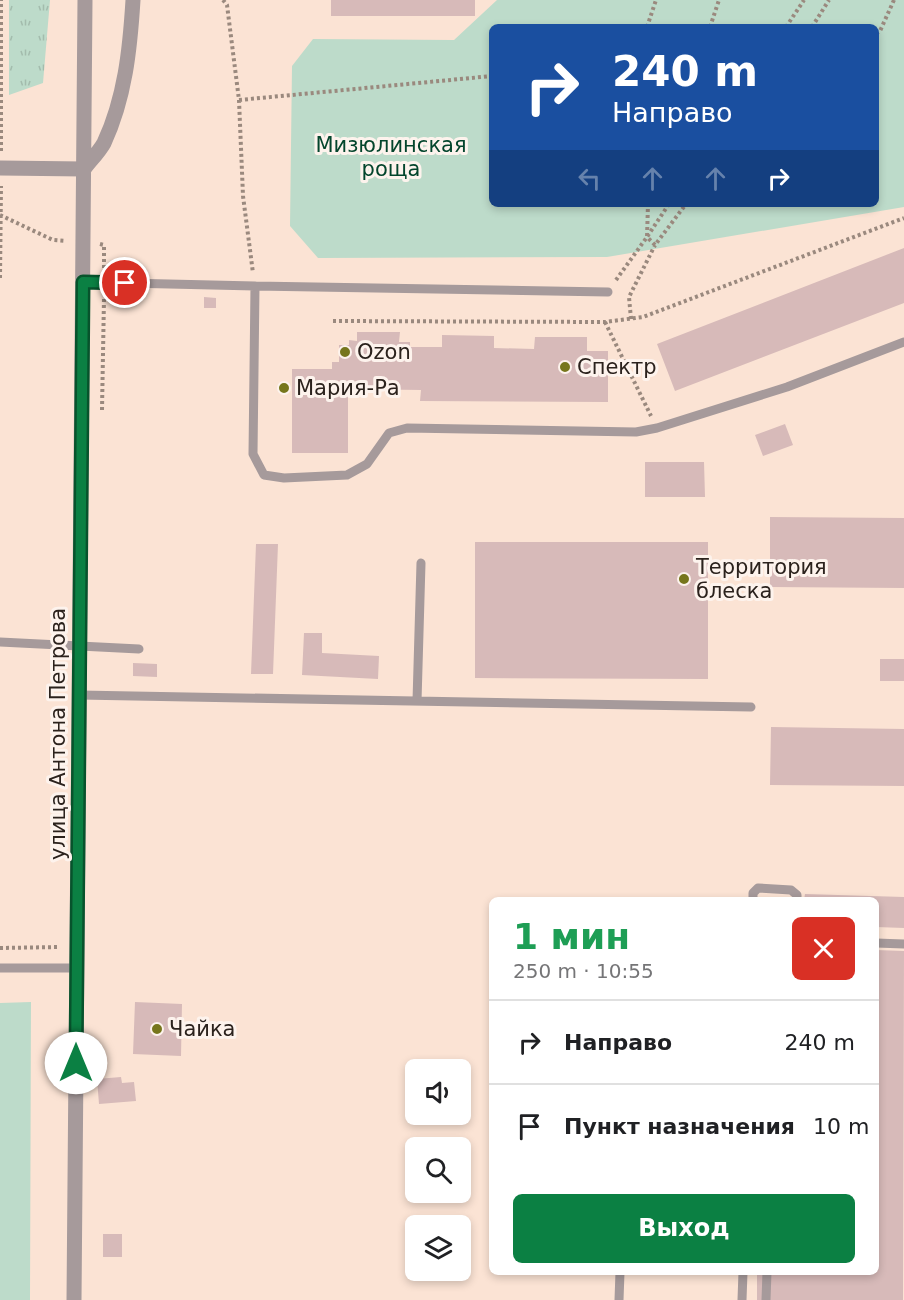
<!DOCTYPE html>
<html lang="ru">
<head>
<meta charset="utf-8">
<style>
	body { margin:0; font-family:"DejaVu Sans",sans-serif; background:#f2f2f2; color:#202124; height:100vh; display:flex; flex-direction:column; font-size:22px; white-space:nowrap }
	* { box-sizing:border-box; margin:0 }
	p { font-size:20px; color:#757577 }
	.icon { flex:none; width:33px; height:33px; fill:none; stroke:currentColor; stroke-width:2; stroke-linecap:round; stroke-linejoin:round }
	.map { position:relative; flex:1; overflow:hidden }
	.details { position:absolute; left:489px; top:897px; width:390px; height:378px; display:flex; flex-direction:column; background:#fff; border-radius:9px; box-shadow:0 3px 9px #0003 }
	.details>* { flex:none }
	.guide { position:absolute; left:489px; top:24px; width:390px; height:183px; border-radius:9px; box-shadow:0 3px 9px #0003; background:#1a4fa0; color:#fff; overflow:hidden }
	.buttons { position:absolute; left:405px; top:1059px; display:grid; gap:12px }
	.buttons a { display:grid; place-items:center; width:66px; height:66px; border-radius:9px; background:#fff; box-shadow:0 3px 9px #0003; font-size:30px }
	.pin { position:absolute; display:grid; place-items:center; width:51px; height:51px; color:#fff; margin:-26px; border:3px solid #fff; border-radius:50%; box-shadow:0 2px 6px #0007 }
	.me { position:absolute; width:66px; margin:-33px; rotate:0deg; stroke-linejoin:round; filter:drop-shadow(0 0 4px #0008) }
	.turn { display:flex; align-items:center; gap:21px; height:126px; padding:0 24px; font-size:27px }
	.turn .icon { width:78px; height:78px; stroke-width:2.5 }
	.turn b { display:block; font-size:42px; line-height:51px }
	.lanes { display:flex; align-items:center; height:57px; padding:0 24px; background:#0003; justify-content:center; gap:30px; direction:ltr }
	.lanes .off { opacity:.35 }
	.round { display:grid; place-items:center; flex:none; width:63px; height:63px; border-radius:9px; background:#f2f2f2 }
	.summary { display:flex; align-items:center; justify-content:space-between; height:102px; padding:0 24px }
	h1 { font-size:36px; font-weight:700; line-height:45px; color:#1e9e55 }
	.primary-button { display:flex; gap:12px; margin-top:auto; padding:12px 24px }
	.primary-button a { flex:1; height:69px; border-radius:9px; background:#0b8043; color:#fff; font-size:24px; font-weight:700; line-height:69px; text-align:center }
	ul { padding:0; list-style:none }
	li { display:flex; align-items:center; gap:18px; height:84px; padding:0 24px; border-top:2px solid #e0e0e0 }
	li div { flex:1 }
	li b { display:block; font-size:22px }
	li em { font-style:normal }
	.map>svg:first-child { display:block }
	.grass { fill:url(#grass-tufts) }
	.green { fill:#bddbca; fill-rule:evenodd }
	.building { fill:#d7bab9 }
	.lines { fill:none; stroke-linecap:round; stroke-linejoin:round }
	.path { stroke:#9a897e; stroke-width:4; stroke-dasharray:3 3; stroke-linecap:butt }
	.service { stroke:#a69a9b; stroke-width:9 }
	.minor { stroke:#a69a9b; stroke-width:15 }
	.tertiary { stroke:#a69a9b; stroke-width:15 }
	.route-casing { stroke:#07532c; stroke-width:15 }
	.route { stroke:#0b8043; stroke-width:10 }
	.poi-dot { fill:#76761c; stroke:#fdf3ed; stroke-width:2 }
	.labels { text-anchor:middle; dominant-baseline:central; stroke-width:6; stroke-linejoin:round; paint-order:stroke }
	.park-label { font-size:21px; fill:#03452c; stroke:#fdf3ed }
	.poi-label { font-size:21px; fill:#2b221d; stroke:#fdf3ed; text-anchor:start }
	.street-label { font-size:21px; fill:#2b221d; stroke:#fdf3ed }
</style>
</head>
<body>
<div class="map">
<svg width="904" height="1300" viewBox="0 0 904 1300">
	<defs>
		<pattern id="grass-tufts" width="24" height="20" patternUnits="userSpaceOnUse" patternTransform="scale(1.5)"><rect width="24" height="20" fill="#bddbca"/><path d="M3 7l-1-3M5 7V3M7 7l1-3M15 17l-1-3M17 17v-4M19 17l1-3" fill="none" stroke="#a3bcad"/></pattern>
	</defs>
	<rect width="100%" height="100%" fill="#fbe3d4"/>
	<path class="grass" d="M9 0H50L43 83 9 95Z"/>
	<path class="green" d="M497 0H904V207L607 257 318 258 290 226 292 66 313 39 454 40ZM492 27H876V204H492Z
		M31 1002 30 1300H0V1003Z"/>
	<path class="building" d="M331 0H475V16H331Z
		M904 248V303L675 391 657 344Z
		M204 297 216 298V308H204Z
		M357 332H400L399 342H410V347H442V335L494 336V348L534 349 535 337H587V351H608V402L420 401 421 390 348 389V453H292V369H332V362H339V345H349V340L357 341Z
		M785 424 793 445 763 456 755 435Z
		M645 462H704L705 497H645Z
		M770 517 904 518V588L770 587Z
		M475 542H708V679L475 678Z
		M256 544H278L273 674H251Z
		M304 633H322V653L379 656 378 679 302 675Z
		M880 659H904V681H880Z
		M133 663 157 664V677L133 676Z
		M771 727 904 729V786L770 785Z
		M805 894 904 897V928L876 927V900H804Z
		M876 950 904 951 903 1300H757V1272H876Z
		M135 1002 182 1004 181 1056 133 1054Z
		M121 1077 122 1083 134 1082 136 1101 99 1104 97 1079Z
		M103 1234H122V1257H103Z"/>
	<g class="lines">
		<path class="path" d="M223 0 227 5 239 100 243 196 253 273
			M647 27 656 0
			M710 27 719 0
			M786 27 804 0
			M812 27 829 0
			M876 34 880 31 894 0
			M239 100 492 76
			M1 151V0
			M669 204 647 237 655 245 686 204
			M0 215 53 240 66 241
			M100 244 104 245V269
			M0 278 1 186
			M616 280 647 237 648 204
			M631 319 629 297 655 245
			M333 321 605 322 643 317 904 218
			M605 322 651 416
			M102 410 104 298
			M0 948 60 947"/>
		<path class="service" d="M83 282 255 286 253 454 264 475 284 478 347 475 367 464 389 433 407 428 636 432 657 428 787 387 904 342
			M255 286 608 292
			M0 642 139 649
			M79 695 751 707
			M417 701 421 563
			M753 900V893L758 888 791 890 797 895V900
			M876 943 904 944
			M0 968H76
			M619 1300 620 1272
			M742 1300 743 1272
			M766 1300 767 1272"/>
		<path class="minor" d="M0 168 84 169"/>
		<path class="tertiary" d="M84 169C90 161 99 152 104 143 125 98 130 49 133 0
			M74 1300 85 0"/>
	</g>
	<g class="lines">
		<defs>
			<path id="route" d="M76 1063 83 282 125 283"/>
		</defs>
		<use href="#route" class="route-casing"/>
		<use href="#route" class="route"/>
	</g>
	<g class="poi-dot">
		<circle cx="345" cy="352" r="6"/>
		<circle cx="565" cy="367" r="6"/>
		<circle cx="284" cy="388" r="6"/>
		<circle cx="684" cy="579" r="6"/>
		<circle cx="157" cy="1029" r="6"/>
	</g>
	<g class="labels">
		<g class="park-label">
			<text x="391" y="145">Мизюлинская<tspan x="391" dy="24">роща</tspan></text>
		</g>
		<g class="poi-label">
			<text x="357" y="352">Ozon</text>
			<text x="577" y="367">Спектр</text>
			<text x="296" y="388">Мария-Ра</text>
			<text x="696" y="567">Территория<tspan x="696" dy="24">блеска</tspan></text>
			<text x="169" y="1029">Чайка</text>
		</g>
		<g class="street-label">
			<text transform="translate(58 734) rotate(-90)">улица Антона Петрова</text>
		</g>
	</g>
</svg>
<div class="buttons">
<a><svg class="icon" aria-label="sound" viewBox="0 0 24 24"><path d="M4 9h4l5-4v14l-5-4H4zM17 9q2 3 0 6"/></svg></a>
<a><svg class="icon" aria-label="search" viewBox="0 0 24 24"><circle cx="10" cy="10" r="6"/><path d="M15 15l6 6"/></svg></a>
<a><svg class="icon" aria-label="layers" viewBox="0 0 24 24"><path d="M12 4l9 5-9 5-9-5zM3 14l9 5 9-5"/></svg></a>
</div>
<div class="pin" style="left:125px;top:283px;background:#d93025"><svg class="icon" aria-label="arrive" viewBox="0 0 24 24"><path d="M6 21V4h12l-3 4 3 4H6"/></svg></div>
<svg class="me" style="left:76px;top:1063px" viewBox="-20 -20 40 40"><circle r="19" fill="#fff"/><path d="M0-13L10 11 0 6-10 11z" fill="#0b8043"/></svg>
<div class="guide">
<div class="turn"><svg class="icon" aria-label="right" viewBox="0 0 24 24"><path d="M7 20v-9h11M14 6l5 5-5 5"/></svg><div><b>240 m</b>Направо</div></div>
<div class="lanes"><svg class="icon off" aria-label="left" viewBox="0 0 24 24"><path d="M17 20v-9H6M10 6l-5 5 5 5"/></svg><svg class="icon off" aria-label="ahead" viewBox="0 0 24 24"><path d="M12 20V5M6 11l6-6 6 6"/></svg><svg class="icon off" aria-label="ahead" viewBox="0 0 24 24"><path d="M12 20V5M6 11l6-6 6 6"/></svg><svg class="icon" aria-label="right" viewBox="0 0 24 24"><path d="M7 20v-9h11M14 6l5 5-5 5"/></svg></div>
</div>
<section class="details">
<div class="summary"><div><h1>1 мин</h1><p>250 m · 10:55</p></div><a class="round" style="background:#d93025;color:#fff"><svg class="icon" aria-label="close" viewBox="0 0 24 24"><path d="M6 6l12 12M18 6L6 18"/></svg></a></div>
<ul>
<li><svg class="icon" aria-label="right" viewBox="0 0 24 24"><path d="M7 20v-9h11M14 6l5 5-5 5"/></svg><div><b>Направо</b></div><em>240 m</em></li>
<li><svg class="icon" aria-label="arrive" viewBox="0 0 24 24"><path d="M6 21V4h12l-3 4 3 4H6"/></svg><div><b>Пункт назначения</b></div><em>10 m</em></li>
</ul>
<div class="primary-button"><a>Выход</a></div>
</section>
</div>
</body>
</html>
